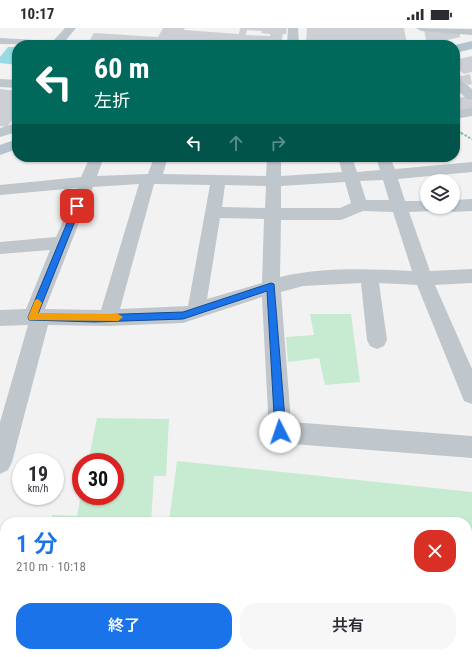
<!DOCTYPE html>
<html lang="ja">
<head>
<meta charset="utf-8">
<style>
	body { margin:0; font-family:"Roboto Condensed","Noto Sans JP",sans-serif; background:#f7f7f7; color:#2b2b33; height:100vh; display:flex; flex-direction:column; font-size:15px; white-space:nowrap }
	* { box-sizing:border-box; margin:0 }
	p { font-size:13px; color:#7c7c81 }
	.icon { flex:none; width:22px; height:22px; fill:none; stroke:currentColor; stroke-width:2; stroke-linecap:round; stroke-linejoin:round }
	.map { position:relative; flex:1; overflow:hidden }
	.sheet { position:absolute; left:0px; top:489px; width:472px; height:140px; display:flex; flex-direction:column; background:#fff; border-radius:16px 16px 0 0; box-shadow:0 1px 3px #0004 }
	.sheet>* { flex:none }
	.banner { position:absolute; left:12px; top:12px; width:448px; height:122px; border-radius:16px; box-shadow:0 1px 3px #0004; background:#00695c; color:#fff; overflow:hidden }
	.fabs { position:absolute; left:420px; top:146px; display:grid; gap:8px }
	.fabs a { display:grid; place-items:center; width:40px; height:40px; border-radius:50%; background:#fff; box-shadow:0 1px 3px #0004; font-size:20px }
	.speed { position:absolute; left:12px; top:425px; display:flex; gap:8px; font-size:20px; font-weight:700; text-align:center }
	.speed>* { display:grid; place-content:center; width:52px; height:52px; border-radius:50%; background:#fff; box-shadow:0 1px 3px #0004; line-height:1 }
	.speed small { font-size:10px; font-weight:400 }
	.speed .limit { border:6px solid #d22; background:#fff; color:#111 }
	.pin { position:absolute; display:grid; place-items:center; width:34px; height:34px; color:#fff; margin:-17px; border-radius:8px; box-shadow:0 2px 6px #0006 }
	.me { position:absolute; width:44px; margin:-22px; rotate:356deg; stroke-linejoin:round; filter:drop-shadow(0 0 3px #0008) }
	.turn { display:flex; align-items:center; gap:14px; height:84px; padding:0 16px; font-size:18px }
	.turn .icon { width:52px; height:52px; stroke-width:2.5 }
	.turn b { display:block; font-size:28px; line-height:34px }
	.lanes { display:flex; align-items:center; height:38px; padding:0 16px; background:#0003; justify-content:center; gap:20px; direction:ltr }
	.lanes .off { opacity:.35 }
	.round { display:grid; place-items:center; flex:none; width:42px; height:42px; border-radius:16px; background:#f7f7f7 }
	.head { display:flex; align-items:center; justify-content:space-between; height:68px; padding:0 16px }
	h1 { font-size:24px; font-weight:600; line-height:30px; color:#1a73e8 }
	.button { display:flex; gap:8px; margin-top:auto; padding:8px 16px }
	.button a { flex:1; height:46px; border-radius:16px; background:#1a73e8; color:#fff; font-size:16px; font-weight:600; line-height:46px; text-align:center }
	.button a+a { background:#f7f7f7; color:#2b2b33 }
	.status { display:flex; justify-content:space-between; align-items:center; height:28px; padding:0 20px; background:#fff; direction:ltr }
	.status svg { height:11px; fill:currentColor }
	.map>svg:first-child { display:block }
	.green { fill:#c6ebd1 }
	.water { fill:#97dae4 }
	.building { fill:#cccfd3; fill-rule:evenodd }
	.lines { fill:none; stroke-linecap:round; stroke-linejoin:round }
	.path-far1 { stroke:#81c69e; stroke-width:1.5; stroke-dasharray:2 1; stroke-linecap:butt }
	.path { stroke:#81c69e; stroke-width:2; stroke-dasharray:2.5 1.5; stroke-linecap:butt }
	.minor { fill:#bfc7cc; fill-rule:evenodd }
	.major { fill:#b4c3cd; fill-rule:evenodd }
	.route { fill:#1a73e8; stroke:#114b97 }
	.slow { fill:#f59e0b }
</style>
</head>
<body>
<div class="status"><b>10:17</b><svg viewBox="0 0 49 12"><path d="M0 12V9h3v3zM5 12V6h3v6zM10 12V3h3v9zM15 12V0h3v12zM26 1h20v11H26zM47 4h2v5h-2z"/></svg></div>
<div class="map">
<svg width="472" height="629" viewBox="0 0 472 629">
	<rect width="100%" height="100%" fill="#f3f2f2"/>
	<path class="green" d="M310 286H351L360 354 325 357 319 330 288 334 286 309 314 307Z
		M97 390 169 391 166 448H154L151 494H51L52 487 77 488 81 467 115 468V434H88Z
		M177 433 472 464V629H151V624H467V494H169Z"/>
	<path class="water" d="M8 19H17V37L0 35V29Z"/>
	<path class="building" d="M163 0H185L184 2 239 6 240 0H287L286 6H283L281 17H228V15L196 13 195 17H121L88 15 94 5 158 9ZM247 2 262 3 261 5 270 6V8L246 7Z
		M307 0H404L407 17H306Z
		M424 2 460 5V9L427 17Z
		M472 28V44L464 46 455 38V32Z
		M470 46 472 56 468 57 457 49Z
		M0 61 17 63V86L7 99 0 98Z
		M467 68 472 73V82L455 85V71Z
		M0 592H5L1 618H0Z
		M4 616 5 624H116V629H1Z"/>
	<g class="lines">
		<path class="path-far1" d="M455 101 463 106"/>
		<path class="path" d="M461 105 472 111"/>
		<path class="minor" d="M65 0H76L62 17 0 16V10L53 13Z
			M288 0H298L299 17H287Z
			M416 0 469 1H472V7L421 3Z
			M455 49 459 50 472 61V72L467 71 455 60Z
			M0 51 17 52V60L0 59Z
			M472 80V88L455 91V83Z
			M17 95V104L0 109V100Z
			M90 129H104L97 148 148 146 154 129H168L163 146 266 148 267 129H281V148L342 144 338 129H352L357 144 380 142 376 129H390L395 141 472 134V144L398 151 405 173H427V179H435L433 183 409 184 430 243 472 241V255L435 257 472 341V376L464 373 417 257 379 255 387 312 384 318 377 321 370 318 367 312 361 255 303 258 281 264 291 394 472 408V430L280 415 272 412 269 404 262 269 183 295 108 298 48 297 12 434 8 442 0 446V394L28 297 0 298V282L26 281 50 222 0 226V214L56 209 77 160 0 167V157L81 149ZM383 152 389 172H366L360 153ZM345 154 351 175 340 180H281V158ZM139 156 101 282 45 281 93 159ZM154 156 210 157 188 278 120 281ZM225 157 266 158 265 180 222 179ZM363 183 393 184 412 243C367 241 324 239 280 249L281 192H341ZM220 190 264 191 262 255 207 271Z
			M472 171V183L453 184 447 182 446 179H453V172Z"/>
		<path class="major" d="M472 13V21L455 25V17Z
			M17 111V121L0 127V117Z"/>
	</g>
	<path class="route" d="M77 176 81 178 38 286 95 287 183 284 271 255 274 256 286 404 284 408 280 409 277 408 275 404 267 263 183 291 95 294 29 292 28 289 74 178Z"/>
	<path class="slow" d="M38 271 42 275 38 285 118 286 123 289 118 293 29 292 28 289 35 272Z"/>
</svg>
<div class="fabs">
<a><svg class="icon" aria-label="layers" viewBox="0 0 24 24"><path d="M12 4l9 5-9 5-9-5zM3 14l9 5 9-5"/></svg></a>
</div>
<div class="speed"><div>19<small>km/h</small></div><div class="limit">30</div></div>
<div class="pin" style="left:77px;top:178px;background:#d93025"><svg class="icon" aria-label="arrive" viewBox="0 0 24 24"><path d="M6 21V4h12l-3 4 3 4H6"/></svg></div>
<svg class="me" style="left:280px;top:404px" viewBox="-20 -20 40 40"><circle r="19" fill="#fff"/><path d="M0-13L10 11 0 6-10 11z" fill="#1a73e8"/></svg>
<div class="banner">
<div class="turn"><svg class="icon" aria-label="left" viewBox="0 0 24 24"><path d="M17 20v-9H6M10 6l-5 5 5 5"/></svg><div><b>60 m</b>左折</div></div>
<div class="lanes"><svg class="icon" aria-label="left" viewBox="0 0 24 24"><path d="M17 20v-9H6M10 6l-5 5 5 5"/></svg><svg class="icon off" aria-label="ahead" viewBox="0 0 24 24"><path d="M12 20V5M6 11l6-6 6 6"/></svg><svg class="icon off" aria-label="right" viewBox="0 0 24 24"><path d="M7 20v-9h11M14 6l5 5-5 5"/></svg></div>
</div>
<section class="sheet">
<div class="head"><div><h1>1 分</h1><p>210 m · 10:18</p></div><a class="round" style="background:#d93025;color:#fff"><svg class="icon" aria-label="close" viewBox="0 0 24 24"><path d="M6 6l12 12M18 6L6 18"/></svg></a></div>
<div class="button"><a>終了</a><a>共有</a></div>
</section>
</div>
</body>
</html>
